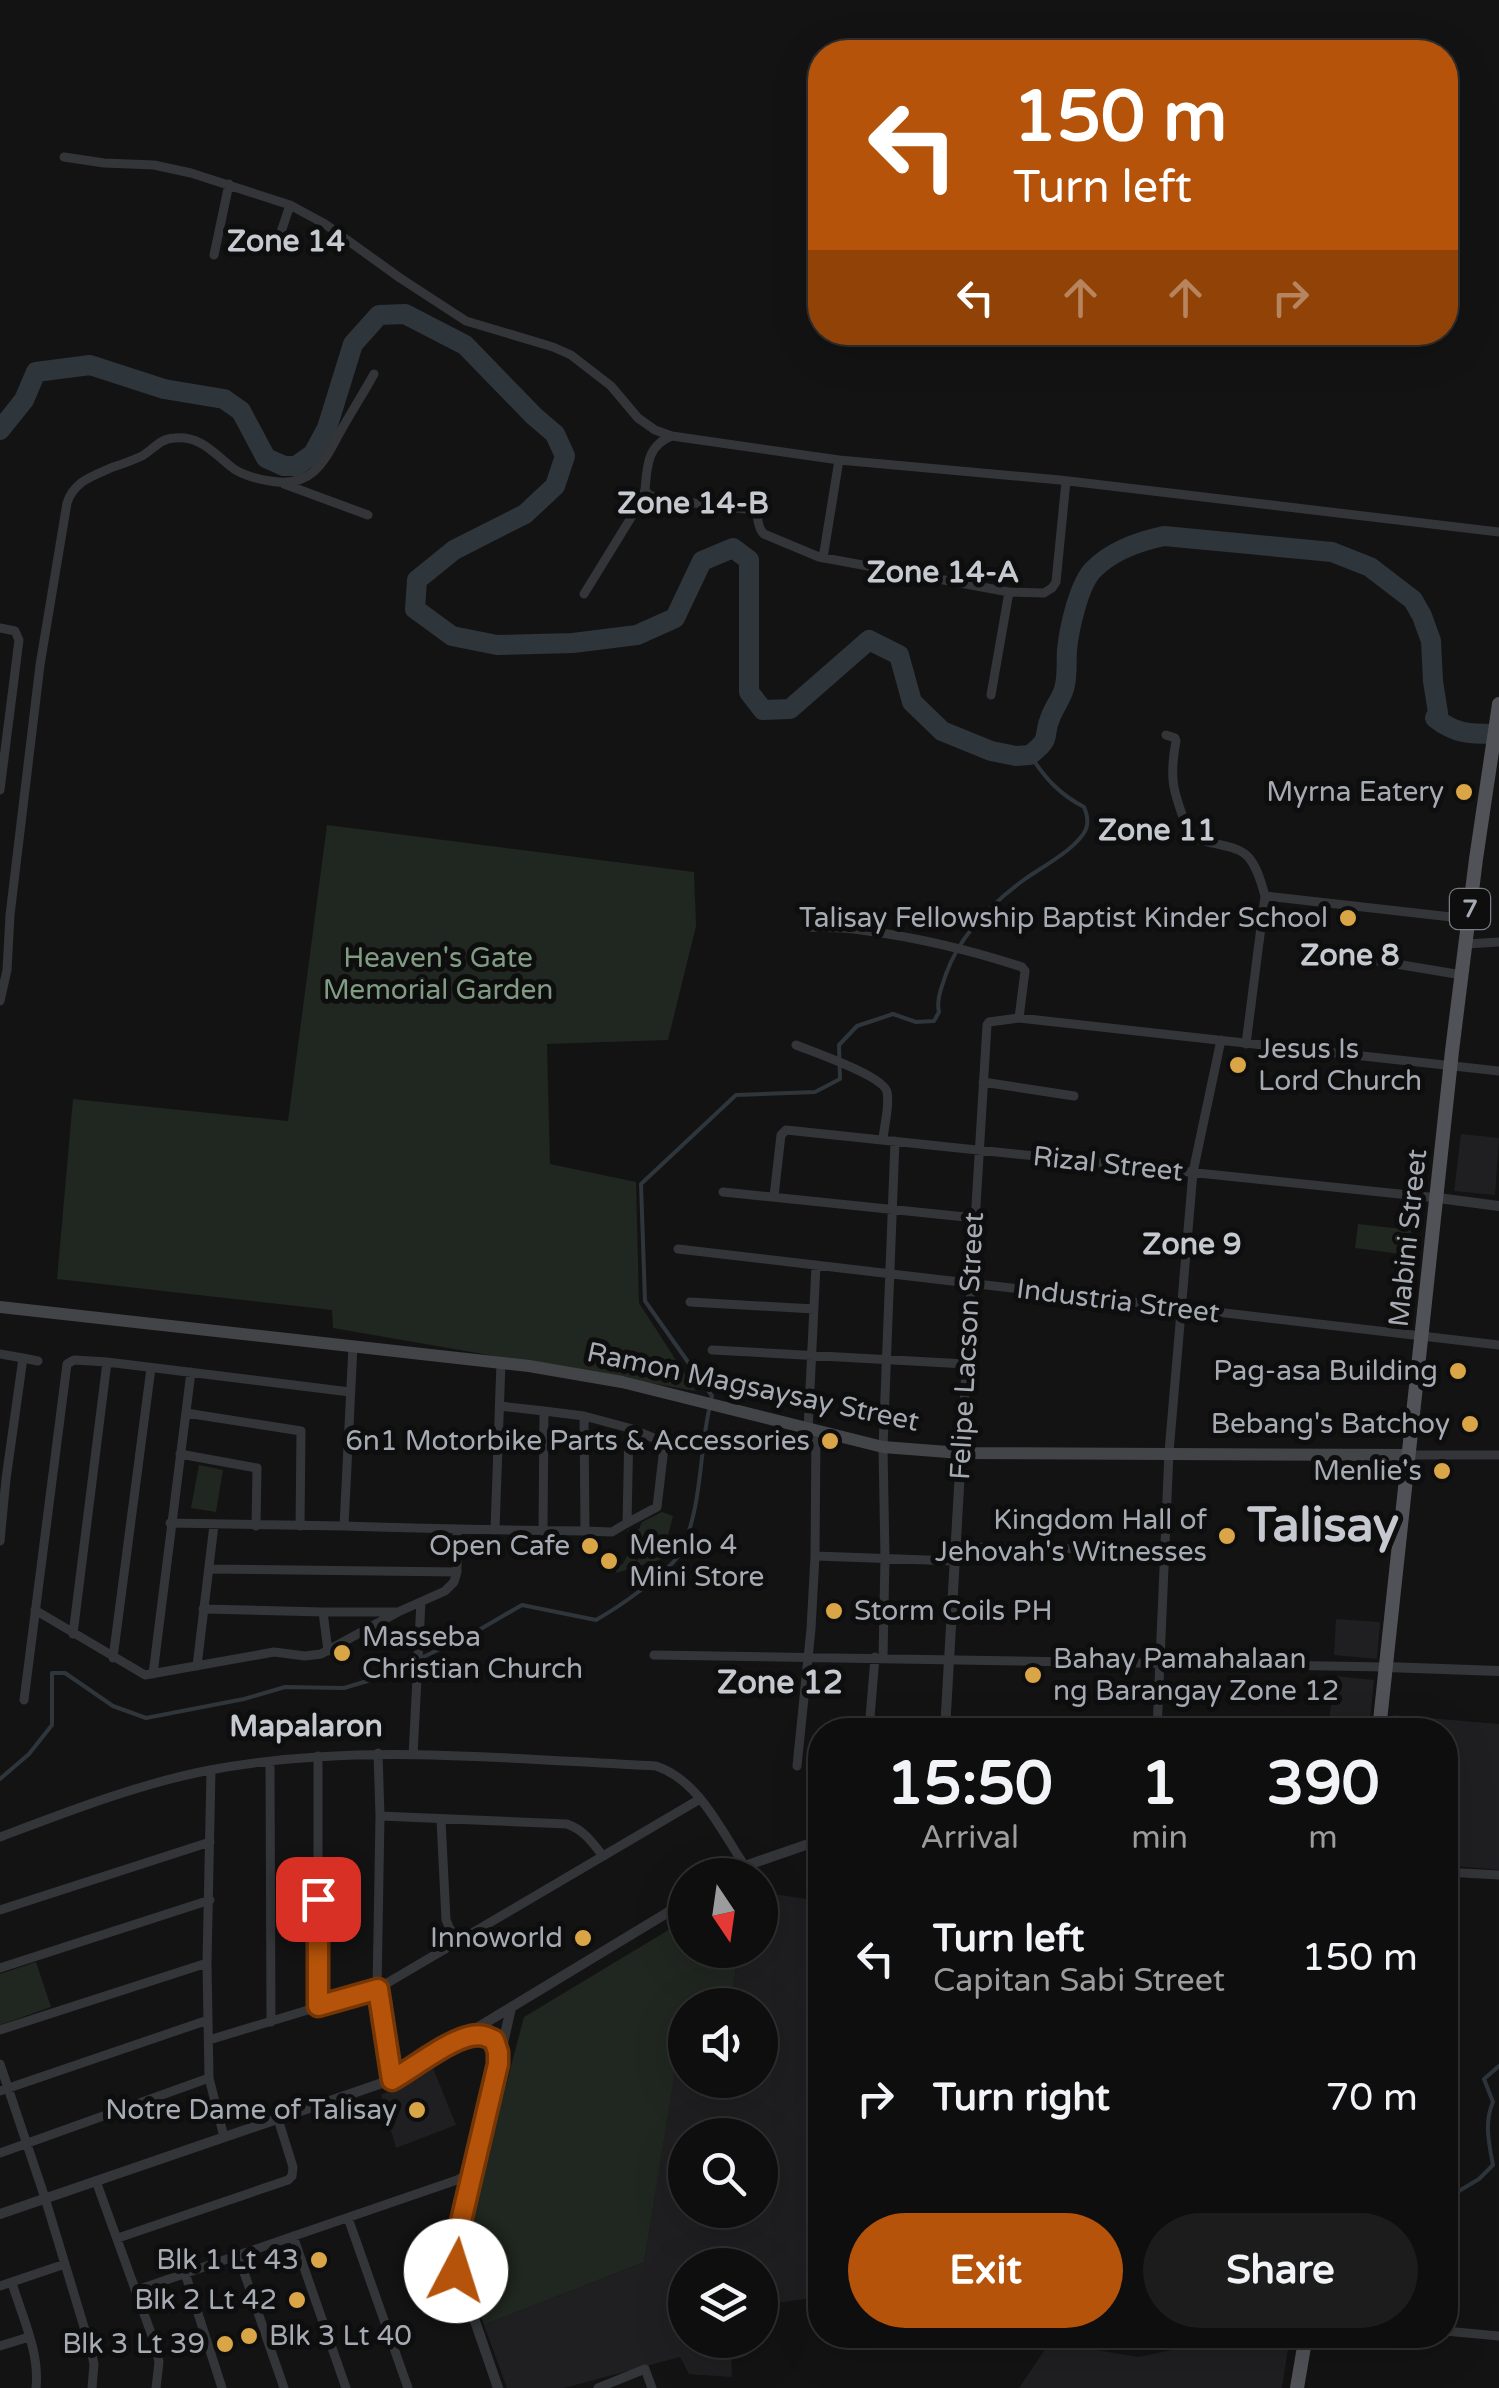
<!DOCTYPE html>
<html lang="en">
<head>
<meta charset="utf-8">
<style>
	body { margin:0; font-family:"Varela Round",sans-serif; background:#1c1c1d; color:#f1f3f6; height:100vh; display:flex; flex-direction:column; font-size:38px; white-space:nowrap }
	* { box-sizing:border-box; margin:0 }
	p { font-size:32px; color:#9b9c9e }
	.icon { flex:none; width:55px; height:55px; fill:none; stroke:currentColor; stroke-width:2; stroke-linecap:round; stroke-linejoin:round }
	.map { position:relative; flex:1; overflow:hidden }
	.panel { position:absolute; left:808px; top:1718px; width:650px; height:630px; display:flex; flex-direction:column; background:#0e0e0f; border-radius:40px; box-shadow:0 10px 40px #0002,0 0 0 2px #2e2e2f }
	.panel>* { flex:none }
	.guide { position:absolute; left:808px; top:40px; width:650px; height:305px; border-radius:40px; box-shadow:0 10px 40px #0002,0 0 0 2px #2e2e2f; background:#b45309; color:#fff; overflow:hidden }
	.needle { width:65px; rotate:167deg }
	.controls { position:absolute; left:668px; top:1858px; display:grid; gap:20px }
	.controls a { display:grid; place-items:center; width:110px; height:110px; border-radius:50%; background:#0e0e0f; box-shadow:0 10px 40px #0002,0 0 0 2px #2e2e2f; font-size:50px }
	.pin { position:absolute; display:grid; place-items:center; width:85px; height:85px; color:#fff; margin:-42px; border-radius:20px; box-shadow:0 5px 15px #0006 }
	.me { position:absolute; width:110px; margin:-55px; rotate:5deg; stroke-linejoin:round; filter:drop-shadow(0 0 8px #0008) }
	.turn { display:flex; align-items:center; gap:35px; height:210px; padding:0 40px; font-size:45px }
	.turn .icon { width:130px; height:130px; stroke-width:2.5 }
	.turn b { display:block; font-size:70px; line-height:85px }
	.lanes { display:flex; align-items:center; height:95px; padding:0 40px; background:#0003; justify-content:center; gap:50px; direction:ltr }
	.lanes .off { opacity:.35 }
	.eta { display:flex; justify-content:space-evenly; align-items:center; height:170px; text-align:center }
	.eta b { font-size:60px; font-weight:700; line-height:70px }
	.action { display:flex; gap:20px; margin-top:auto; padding:20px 40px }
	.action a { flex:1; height:115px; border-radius:60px; background:#b45309; color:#fff; font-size:40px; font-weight:700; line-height:115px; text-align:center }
	.action a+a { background:#1c1c1d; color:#f1f3f6 }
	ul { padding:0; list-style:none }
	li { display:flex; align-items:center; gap:30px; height:140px; padding:0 40px }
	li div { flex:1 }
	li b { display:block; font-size:38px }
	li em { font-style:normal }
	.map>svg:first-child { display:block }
	.built { fill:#1f1f21; fill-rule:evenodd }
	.green { fill:#202620 }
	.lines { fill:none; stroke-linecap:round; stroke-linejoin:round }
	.stream { stroke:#2e353b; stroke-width:4 }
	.river { stroke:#2e353b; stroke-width:20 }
	.minor { stroke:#343539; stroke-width:9 }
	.tertiary { stroke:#343539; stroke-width:10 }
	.secondary { stroke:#434448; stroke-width:12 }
	.primary { stroke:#515257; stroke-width:14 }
	.route-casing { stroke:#753606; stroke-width:25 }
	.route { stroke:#b45309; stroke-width:18 }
	.poi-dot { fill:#d9a546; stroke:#0e0e0f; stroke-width:4 }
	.labels { text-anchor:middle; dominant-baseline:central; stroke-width:10; stroke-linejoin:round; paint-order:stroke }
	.shield { fill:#0e0e0f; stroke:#787b82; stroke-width:2.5 }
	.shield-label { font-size:25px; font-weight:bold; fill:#a6aab3 }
	.poi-label { font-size:28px; fill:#a6aab3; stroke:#0e0e0f; text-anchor:end }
	.park-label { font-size:28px; fill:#7f9b81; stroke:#0e0e0f }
	.street-label { font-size:28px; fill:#a6aab3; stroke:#0e0e0f }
	.neighbourhood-label { font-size:30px; font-weight:bold; fill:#c6c9cf; stroke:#0e0e0f }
	.quarter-label { font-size:32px; font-weight:bold; fill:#c6c9cf; stroke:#0e0e0f }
	.town-label { font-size:48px; font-weight:bold; fill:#c6c9cf; stroke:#0e0e0f }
</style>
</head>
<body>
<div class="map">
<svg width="1499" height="2388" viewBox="0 0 1499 2388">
	<rect width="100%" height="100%" fill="#131314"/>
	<path class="built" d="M1461 1134 1499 1138 1495 1195 1454 1191Z
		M1336 1619 1380 1622 1377 1659 1334 1655Z
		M1334 1676 1374 1680 1369 1730H1328Z
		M1393 1715 1499 1724V1870L1445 1865V1730H1391Z
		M760 1892 820 1901V2297L760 2305V2265H685V2340H731L732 2377 689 2374 680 2357 564 2388H507L484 2325 644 2262 675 2072 685 2073V2080H760V2005H731L738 1950H760ZM685 2135H760V2210H685Z
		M433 2068 456 2125 396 2148 381 2095 404 2085Z
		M1245 2335H1290L1282 2388H1019L1050 2342 1138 2357Z"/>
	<path class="green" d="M327 825 694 872 696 926 668 1040 547 1044 550 1164 636 1182 639 1303 696 1391 333 1328 332 1310 57 1279 73 1099 288 1121Z
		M1358 1224 1411 1230 1408 1255 1355 1248Z
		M199 1465 223 1470 216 1512 191 1508Z
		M662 1512 673 1516 662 1559 616 1573V1563L622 1565 629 1553 637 1561 640 1556 651 1550 648 1541 632 1542 627 1531 639 1529 642 1522Z
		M685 1920V1950H738L731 2005H685V2073H675L644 2262 484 2325 460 2258 524 2017Z
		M36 1962 51 2007 0 2025V1974Z"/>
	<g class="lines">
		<path class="stream" d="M711 1400 712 1396 645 1301 641 1184 736 1095 815 1092 840 1079 839 1045 857 1026 893 1014 916 1022 934 1021 939 1012C936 999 942 987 946 974 960 935 992 903 1025 879 1042 867 1078 848 1086 829 1089 821 1087 814 1084 807 1059 794 1045 778 1030 755
			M0 1779 29 1754 52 1725V1673H65L113 1706 146 1718 244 1699 285 1687 344 1688 384 1676 477 1631 522 1605 596 1620C617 1608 669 1573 680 1553 702 1510 699 1456 709 1410
			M1445 2219 1459 2191 1479 2179 1493 2165C1489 2144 1484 2122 1493 2102L1484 2079 1499 2066"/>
		<path class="river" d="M0 430 24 400 36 372 90 365 164 389 224 399 241 411 266 458 284 466H296L313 454 327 428 353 344 379 315 405 314 465 345 534 416 555 434 565 456 555 486 525 514 454 550 417 580 415 609 452 636 497 645 573 643 637 635 675 618 702 561 733 548 749 560V692L763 710 790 709 869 640 899 655 912 702 942 731 991 751 1016 756 1030 755C1054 736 1041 738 1051 716 1055 706 1061 699 1064 689 1068 676 1066 663 1067 650 1069 629 1079 583 1094 569 1112 551 1140 541 1164 536L1332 552 1370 567 1413 600 1422 616 1431 641 1433 681 1438 713 1435 718C1457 735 1471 734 1499 734"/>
		<path class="minor" d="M64 157 104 163 154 165 191 173 290 205 325 224 400 278 466 321 553 347 571 355 611 386 638 418 655 430 672 436 839 460 1060 480 1499 532
			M275 250 290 205
			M214 255 229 184
			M672 436C647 445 647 467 645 490L649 495 659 499 754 510C760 517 756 527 764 534L819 557 1009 592 1044 593 1052 588 1056 582 1066 481
			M284 484 368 515
			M823 558 839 460
			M584 594 632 516 645 490
			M0 628 15 631 19 640 0 790
			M991 695 1009 592
			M1166 735 1175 738 1176 741C1168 784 1175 794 1189 834L1195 839C1243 851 1251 844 1265 896
			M806 927C824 928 842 927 861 930 915 937 970 950 1022 967L1025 971 1019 1018
			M1466 944 1499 942
			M1342 955 1462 975
			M0 1001 7 970 10 915 40 665 67 503C74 481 93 476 113 467 123 464 133 460 142 456 154 449 160 438 175 438 202 436 214 454 234 469 245 476 257 479 270 481 310 488 323 465 339 434 350 414 363 394 374 374
			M1246 1044 1265 896 1469 919
			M796 1045C813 1052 884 1076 887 1092 890 1106 884 1125 883 1140
			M983 1082 1074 1096
			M723 1192 975 1218
			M774 1196 781 1135 786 1130 1438 1198
			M678 1249 1499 1345
			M690 1302 814 1309
			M353 1346 344 1526C424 1529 505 1530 585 1531L584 1416 544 1411 543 1531
			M712 1350 966 1364
			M0 1354 23 1358 6 1479 0 1541
			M23 1358 38 1361
			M500 1406 544 1411
			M186 1413 301 1431 300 1526
			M584 1416 629 1428 627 1523 612 1532 585 1531
			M808 1430 816 1265
			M961 1453 987 1025 989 1022 1019 1018 1499 1071
			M180 1454 257 1468 256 1526
			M1409 1455H1499
			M170 1523 344 1526
			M627 1523 657 1507 664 1448 661 1441 629 1428
			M495 1530 501 1362
			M955 1547 1165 1550
			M815 1556 955 1561
			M209 1569 457 1572V1530
			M203 1609 323 1612 328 1651
			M35 1610 145 1675 274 1652 305 1656 321 1654 398 1612 445 1591 454 1582 457 1572
			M323 1612H395
			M73 1634 107 1362
			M654 1655 1386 1667
			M113 1658 151 1368
			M883 1658 885 1557 883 1447 895 1141
			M197 1666 214 1525
			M153 1674 191 1372
			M24 1700 67 1364 74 1360 107 1362 350 1392
			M869 1730 875 1657
			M1157 1730 1169 1452 1193 1172 1221 1040
			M378 1753 380 1816 377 1989 391 2080
			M413 1755 421 1602
			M318 1756V2006
			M270 1762 271 2022
			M797 1766 811 1629 815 1556 816 1432
			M211 1770 207 1963 209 2078 224 2137
			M380 1816 567 1824C584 1830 592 1842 603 1856
			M441 1820 446 1920 450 1929 461 1941
			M0 1837C69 1811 138 1784 210 1770 357 1742 508 1759 656 1766 699 1780 721 1831 745 1866
			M1445 1872 1499 1875
			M0 1910 210 1842
			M0 1968 210 1900
			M0 2030 207 1963
			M209 2040 377 1989 700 1799
			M0 2064 45 2198 91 2350 94 2364 92 2388
			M0 2091 208 2020
			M0 2153 209 2078
			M96 2181 156 2347 159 2362 156 2388
			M348 2218 408 2388
			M293 2236 346 2388
			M118 2238 288 2180 292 2176 293 2167 278 2119
			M238 2255 284 2388
			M185 2273 222 2388
			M12 2283C22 2316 40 2353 36 2388
			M0 2286 65 2264
			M137 2290 457 2180 472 2172
			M1445 2331 1499 2336
			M0 2346 29 2337
			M598 2388 645 2369 652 2388"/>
		<path class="tertiary" d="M1438 1198 1499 1206
			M1386 1667 1499 1671
			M945 1730 961 1453
			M730 1875 745 1866 820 1840
			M471 2035H485L494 2040 498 2053
			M0 2214 391 2080 685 1902
			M498 2388 454 2260 511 2008"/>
		<path class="secondary" d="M0 1307 529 1366 622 1382 883 1447 961 1453 1409 1455"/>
		<path class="primary" d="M1379 1730 1452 1051 1476 859 1499 704
			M1297 2388 1306 2335"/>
	</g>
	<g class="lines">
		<defs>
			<path id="route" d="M318 1899V2006L378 1989 392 2080C413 2068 449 2040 471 2036 480 2034 486 2036 494 2040L498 2052V2064L454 2251 456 2271"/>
		</defs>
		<use href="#route" class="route-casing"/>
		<use href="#route" class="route"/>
	</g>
	<g class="poi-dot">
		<circle cx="1464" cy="792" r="10"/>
		<circle cx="1348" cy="918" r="10"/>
		<circle cx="1238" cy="1065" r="10"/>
		<circle cx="1458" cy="1371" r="10"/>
		<circle cx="1470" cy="1424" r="10"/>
		<circle cx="830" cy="1441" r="10"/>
		<circle cx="1442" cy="1471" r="10"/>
		<circle cx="1227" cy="1536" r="10"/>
		<circle cx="590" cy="1546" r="10"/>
		<circle cx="609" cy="1561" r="10"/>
		<circle cx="834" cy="1611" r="10"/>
		<circle cx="342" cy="1653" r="10"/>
		<circle cx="1033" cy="1675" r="10"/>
		<circle cx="583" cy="1938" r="10"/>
		<circle cx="417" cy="2110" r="10"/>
		<circle cx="319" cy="2260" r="10"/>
		<circle cx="297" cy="2300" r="10"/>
		<circle cx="249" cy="2336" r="10"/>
		<circle cx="225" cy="2344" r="10"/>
	</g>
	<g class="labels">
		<rect class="shield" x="1450" y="889" width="40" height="40" rx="8"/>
		<g class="shield-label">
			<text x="1470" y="909">7</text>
		</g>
		<g class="poi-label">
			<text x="1444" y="792">Myrna Eatery</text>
			<text x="1328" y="918">Talisay Fellowship Baptist Kinder School</text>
			<text x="1258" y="1049" text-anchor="start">Jesus Is<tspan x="1258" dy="32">Lord Church</tspan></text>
			<text x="1438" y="1371">Pag-asa Building</text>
			<text x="1450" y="1424">Bebang's Batchoy</text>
			<text x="810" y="1441">6n1 Motorbike Parts &amp; Accessories</text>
			<text x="1422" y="1471">Menlie's</text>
			<text x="1207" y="1520">Kingdom Hall of<tspan x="1207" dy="32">Jehovah's Witnesses</tspan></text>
			<text x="629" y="1545" text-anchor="start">Menlo 4<tspan x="629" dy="32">Mini Store</tspan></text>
			<text x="570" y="1546">Open Cafe</text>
			<text x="854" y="1611" text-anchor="start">Storm Coils PH</text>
			<text x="362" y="1637" text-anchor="start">Masseba<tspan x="362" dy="32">Christian Church</tspan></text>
			<text x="1053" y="1659" text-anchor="start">Bahay Pamahalaan<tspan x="1053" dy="32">ng Barangay Zone 12</tspan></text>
			<text x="563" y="1938">Innoworld</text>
			<text x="397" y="2110">Notre Dame of Talisay</text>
			<text x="299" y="2260">Blk 1 Lt 43</text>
			<text x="277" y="2300">Blk 2 Lt 42</text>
			<text x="269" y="2336" text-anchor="start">Blk 3 Lt 40</text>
			<text x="205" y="2344">Blk 3 Lt 39</text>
		</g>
		<g class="park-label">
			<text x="438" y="958">Heaven's Gate<tspan x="438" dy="32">Memorial Garden</tspan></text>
		</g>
		<g class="street-label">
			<text transform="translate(1108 1164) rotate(6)">Rizal Street</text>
			<text transform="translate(1408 1238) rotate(-84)">Mabini Street</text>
			<text transform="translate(1118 1301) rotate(7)">Industria Street</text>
			<text transform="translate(967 1346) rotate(-87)">Felipe Lacson Street</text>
			<text transform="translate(753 1387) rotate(12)">Ramon Magsaysay Street</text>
		</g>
		<g class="neighbourhood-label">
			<text x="286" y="241">Zone 14</text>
			<text x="693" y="503">Zone 14-B</text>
			<text x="943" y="572">Zone 14-A</text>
			<text x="1157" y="830">Zone 11</text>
			<text x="1350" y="955">Zone 8</text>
			<text x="1192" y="1244">Zone 9</text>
			<text x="306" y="1726">Mapalaron</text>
		</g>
		<g class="quarter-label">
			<text x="780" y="1683">Zone 12</text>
		</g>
		<g class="town-label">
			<text x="1323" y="1526">Talisay</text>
		</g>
	</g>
</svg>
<div class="controls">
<a><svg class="needle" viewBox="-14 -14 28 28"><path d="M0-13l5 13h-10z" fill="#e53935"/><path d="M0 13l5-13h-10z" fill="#9b9c9e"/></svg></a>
<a><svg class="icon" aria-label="sound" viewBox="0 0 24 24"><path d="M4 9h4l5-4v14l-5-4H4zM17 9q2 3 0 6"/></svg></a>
<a><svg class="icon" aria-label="search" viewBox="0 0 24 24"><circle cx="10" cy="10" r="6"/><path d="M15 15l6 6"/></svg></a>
<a><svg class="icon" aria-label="layers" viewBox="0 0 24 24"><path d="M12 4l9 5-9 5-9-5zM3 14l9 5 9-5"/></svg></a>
</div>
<div class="pin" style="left:318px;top:1899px;background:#d93025"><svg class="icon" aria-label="arrive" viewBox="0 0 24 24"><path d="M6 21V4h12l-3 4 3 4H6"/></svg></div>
<svg class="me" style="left:456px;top:2271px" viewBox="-20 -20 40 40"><circle r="19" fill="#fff"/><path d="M0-13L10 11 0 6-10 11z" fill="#b45309"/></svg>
<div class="guide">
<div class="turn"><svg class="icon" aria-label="left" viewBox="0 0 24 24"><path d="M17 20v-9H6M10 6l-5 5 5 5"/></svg><div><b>150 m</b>Turn left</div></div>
<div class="lanes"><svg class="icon" aria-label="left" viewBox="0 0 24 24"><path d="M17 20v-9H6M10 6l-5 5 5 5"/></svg><svg class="icon off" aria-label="ahead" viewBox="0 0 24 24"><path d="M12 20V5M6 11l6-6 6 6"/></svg><svg class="icon off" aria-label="ahead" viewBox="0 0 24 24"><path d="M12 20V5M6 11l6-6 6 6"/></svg><svg class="icon off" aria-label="right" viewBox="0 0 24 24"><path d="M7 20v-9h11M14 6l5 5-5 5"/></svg></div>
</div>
<section class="panel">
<div class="eta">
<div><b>15:50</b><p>Arrival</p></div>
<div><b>1</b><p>min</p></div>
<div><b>390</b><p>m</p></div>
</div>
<ul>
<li><svg class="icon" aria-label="left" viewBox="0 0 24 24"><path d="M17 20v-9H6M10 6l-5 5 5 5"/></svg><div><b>Turn left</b><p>Capitan Sabi Street</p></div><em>150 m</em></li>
<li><svg class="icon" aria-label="right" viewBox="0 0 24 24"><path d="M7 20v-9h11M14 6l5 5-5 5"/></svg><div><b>Turn right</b></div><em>70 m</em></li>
</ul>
<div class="action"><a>Exit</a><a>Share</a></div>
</section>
</div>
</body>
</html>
